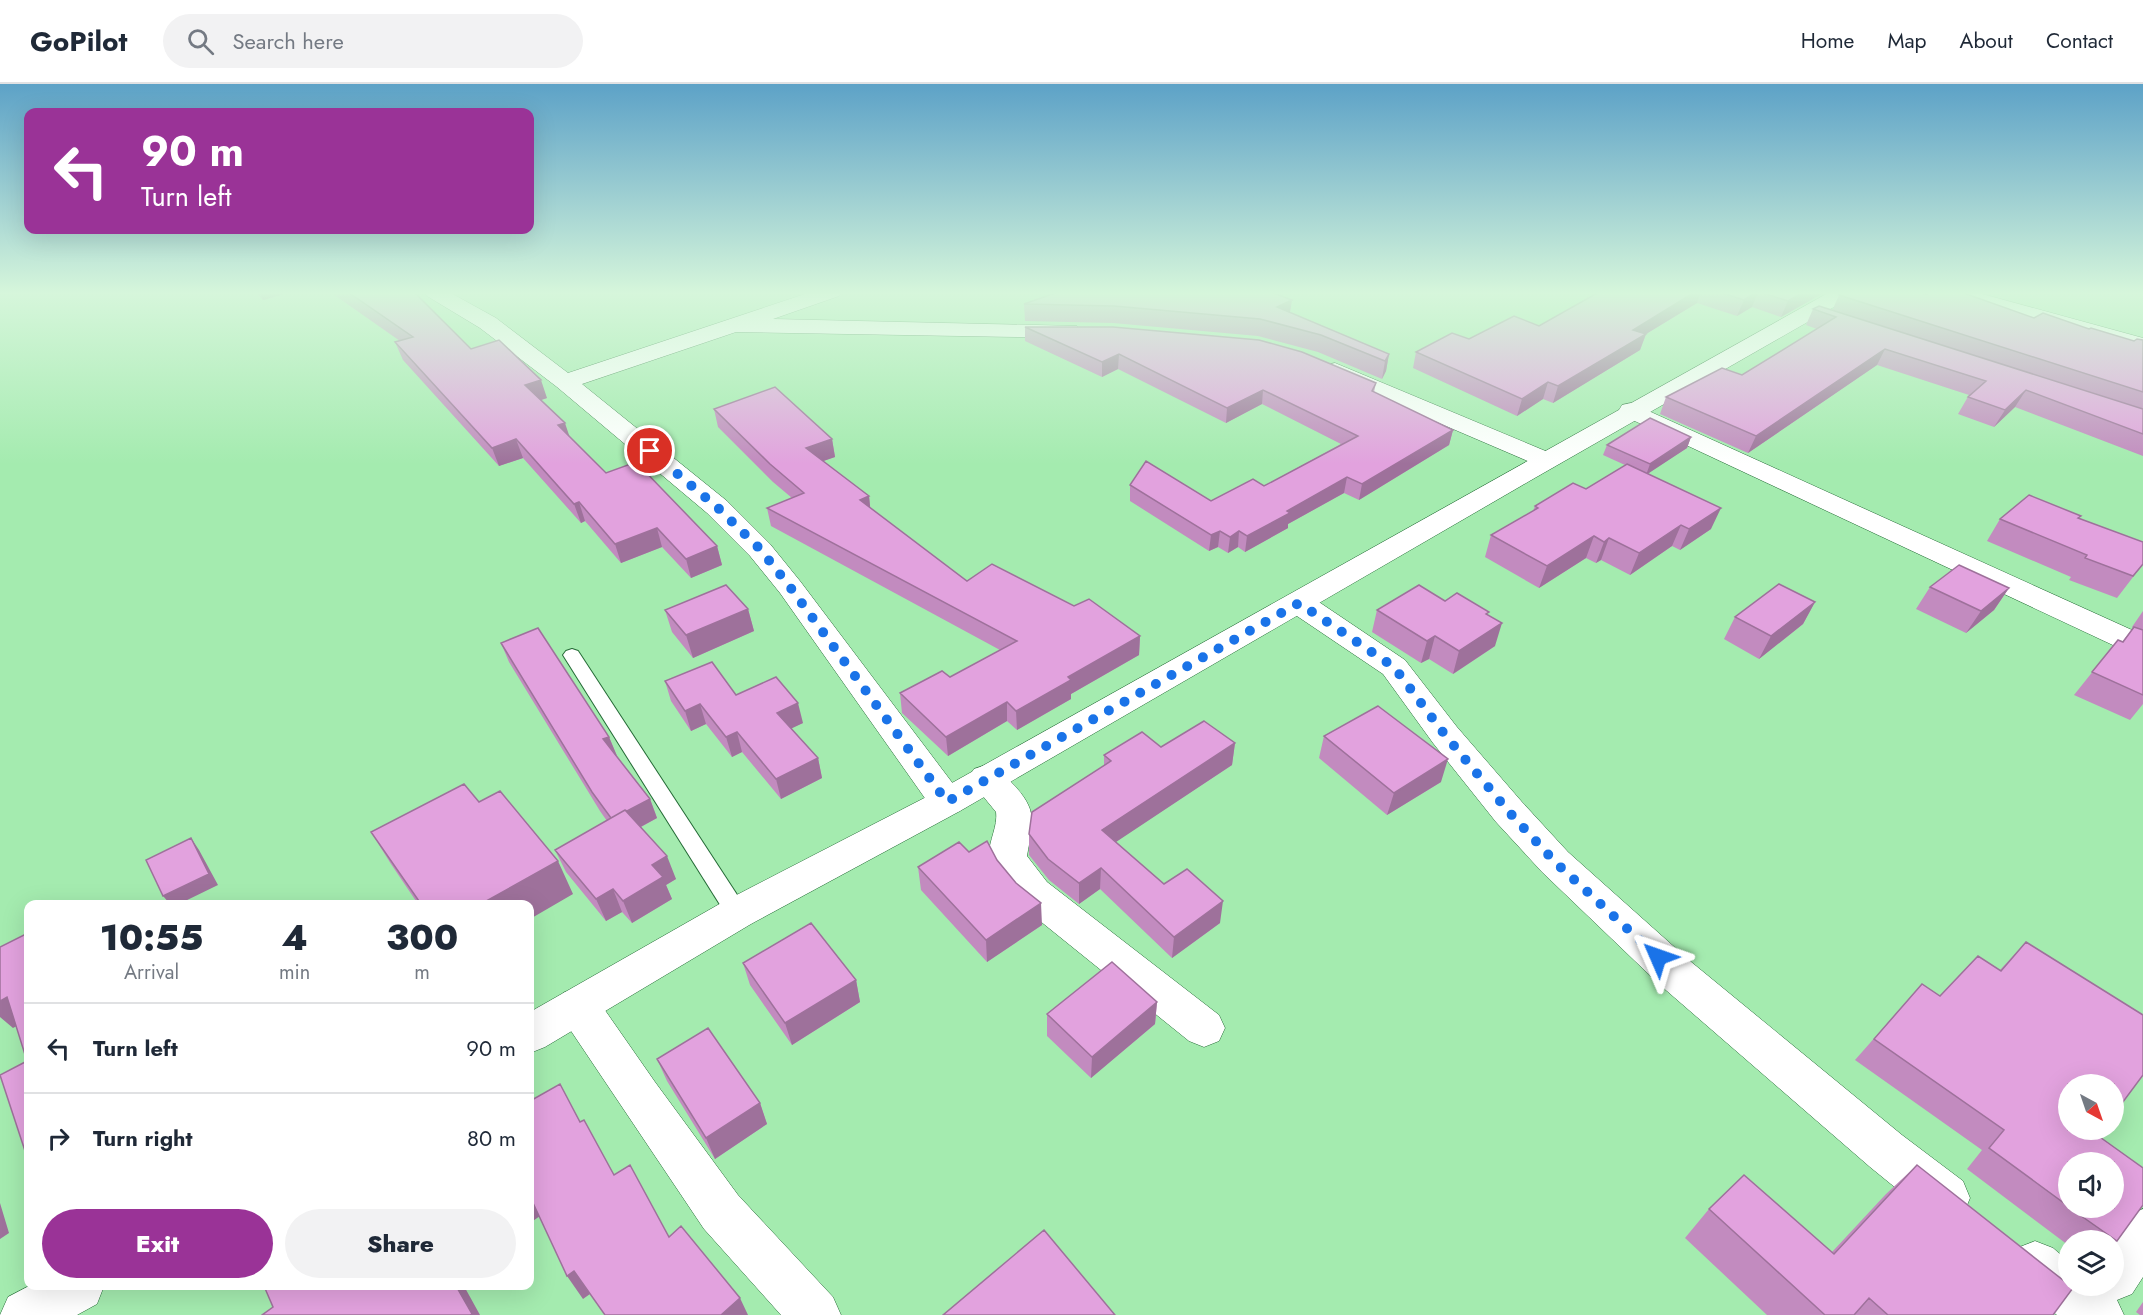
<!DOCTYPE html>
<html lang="en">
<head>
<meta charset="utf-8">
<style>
	body { margin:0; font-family:Jost,sans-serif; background:#f2f2f3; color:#1f2937; height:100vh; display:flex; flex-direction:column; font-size:22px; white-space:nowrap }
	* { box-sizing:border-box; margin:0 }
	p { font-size:20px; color:#747a83 }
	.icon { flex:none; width:33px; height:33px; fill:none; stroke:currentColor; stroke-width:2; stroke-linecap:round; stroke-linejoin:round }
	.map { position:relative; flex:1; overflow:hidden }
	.drawer { position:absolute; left:24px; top:816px; width:510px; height:390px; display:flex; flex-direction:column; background:#fff; border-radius:12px; box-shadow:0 6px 24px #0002 }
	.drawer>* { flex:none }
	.banner { position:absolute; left:24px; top:24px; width:510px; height:126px; border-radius:12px; box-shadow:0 6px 24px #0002; background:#9a3397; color:#fff; overflow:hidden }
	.needle { width:39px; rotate:140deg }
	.controls { position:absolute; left:2058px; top:990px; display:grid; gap:12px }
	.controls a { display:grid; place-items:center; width:66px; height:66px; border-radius:50%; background:#fff; box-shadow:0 6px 24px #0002; font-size:30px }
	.pin { position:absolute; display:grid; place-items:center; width:51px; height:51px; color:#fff; margin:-26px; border:3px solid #fff; border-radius:50%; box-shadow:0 2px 6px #0007 }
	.me { position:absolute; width:66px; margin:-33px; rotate:313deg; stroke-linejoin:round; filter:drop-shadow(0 0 4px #0008) }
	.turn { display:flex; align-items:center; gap:21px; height:126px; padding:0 18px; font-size:27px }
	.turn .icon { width:78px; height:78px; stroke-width:2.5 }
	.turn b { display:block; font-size:42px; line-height:51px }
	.eta { display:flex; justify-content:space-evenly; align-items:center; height:102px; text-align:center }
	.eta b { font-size:36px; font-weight:800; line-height:42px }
	.action { display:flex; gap:12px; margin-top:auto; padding:12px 18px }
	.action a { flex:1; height:69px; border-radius:36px; background:#9a3397; color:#fff; font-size:24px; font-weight:800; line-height:69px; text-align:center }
	.action a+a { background:#f2f2f3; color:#1f2937 }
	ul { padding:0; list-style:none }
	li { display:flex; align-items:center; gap:18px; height:90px; padding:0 18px; border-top:2px solid #e0e1e3 }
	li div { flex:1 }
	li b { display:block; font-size:22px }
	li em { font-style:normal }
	header { display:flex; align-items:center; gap:36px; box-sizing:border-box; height:84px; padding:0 30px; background:#fff; border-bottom:2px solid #e0e1e3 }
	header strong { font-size:28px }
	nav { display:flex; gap:33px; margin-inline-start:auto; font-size:21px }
	.search { width:420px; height:54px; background:#f2f2f3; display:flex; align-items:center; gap:15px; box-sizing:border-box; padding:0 21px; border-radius:33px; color:#747a83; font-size:22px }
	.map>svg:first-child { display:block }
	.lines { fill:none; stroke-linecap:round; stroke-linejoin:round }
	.service-casing { stroke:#236a35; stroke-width:2 }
	.minor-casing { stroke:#236a35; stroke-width:1 }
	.tertiary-casing { stroke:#236a35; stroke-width:1 }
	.service { fill:#fff; fill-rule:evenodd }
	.minor { fill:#fff; fill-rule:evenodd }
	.tertiary { fill:#fff; fill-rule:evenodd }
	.wall { fill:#c28bbf; fill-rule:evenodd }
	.shaded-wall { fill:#9e719b }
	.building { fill:#e2a2de; stroke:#9e719b; stroke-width:1.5 }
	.route { stroke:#1a73e8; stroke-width:10; stroke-dasharray:0 18 }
</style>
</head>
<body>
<header>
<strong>GoPilot</strong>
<div class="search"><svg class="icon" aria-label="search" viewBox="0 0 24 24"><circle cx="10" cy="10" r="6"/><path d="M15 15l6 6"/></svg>Search here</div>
<nav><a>Home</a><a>Map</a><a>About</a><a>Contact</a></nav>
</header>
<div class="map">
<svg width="2143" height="1231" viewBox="0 0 2143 1231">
	<rect width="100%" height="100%" fill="#a4ebaf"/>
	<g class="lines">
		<defs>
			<path id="service" d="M572 565 578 567 745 823 748 829 745 835 737 838 729 835 563 571 566 567Z"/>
			<path id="minor" d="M424 208H449L496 234 568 289 811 208H842L839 212 773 235 1077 242 1080 247 1077 252 1069 254 736 248 582 300 727 417 770 460 800 497 960 709 965 718 960 727 947 731 934 727 780 509 750 472 707 429 557 303 480 244 427 212Z
				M1941 208H1975L2143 254V268L1944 212Z
				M1335 279 1555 371 1559 376 1555 381 1546 384 1537 381 1327 291 1323 286 1327 281Z
				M1631 319 2143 551V573L2132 570 1622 331 1619 326 1622 321Z
				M1299 510 1310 512 1405 576 1457 643 1522 718 1568 768 1690 877 1902 1051 1963 1097 1970 1114 1963 1131 1946 1138 1929 1131 1870 1083 1660 901 1542 788 1496 738 1433 659 1383 590 1288 526 1284 519 1288 512Z
				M986 681C998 685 1004 690 1012 699 1038 726 1033 737 1027 772L1047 798 1219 931 1225 944 1219 957 1204 963 1189 957 1019 820C1009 807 990 788 989 771 989 756 998 742 996 728L968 694 974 685Z
				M578 904 593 909 655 998 738 1111 833 1213 841 1231H781L704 1145 563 935 557 922 563 909Z
				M2143 1125V1193L2132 1210 2117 1216 2124 1231H2057L2017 1200 2010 1182 2017 1164 2035 1157 2053 1164 2068 1177V1202H2114V1156H2109L2126 1132Z"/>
			<path id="tertiary" d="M1830 208H1856L1853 212 1533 395 960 727 751 840 545 963 530 969V928L723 818 934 709Z
				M29 1202H104L97 1220 77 1231H0L8 1213Z"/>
		</defs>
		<use href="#service" class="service-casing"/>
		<use href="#minor" class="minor-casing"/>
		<use href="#tertiary" class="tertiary-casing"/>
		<use href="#service" class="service"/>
		<use href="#minor" class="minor"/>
		<use href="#tertiary" class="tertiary"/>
	</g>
	<path class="wall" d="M255 208H291L263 216Z
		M326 208H414L471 265 547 314 541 316 569 352 606 389 717 462 722 481 691 494 662 463 621 479 585 437 581 439 523 374 499 382 403 276 395 258 400 257 333 210 330 211Z
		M1599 208H1825L1781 233 1752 223 1737 232 1697 219 1646 250 1640 266 1553 319 1543 315 1517 332 1413 284 1416 268 1469 255 1539 242Z
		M1926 210 2089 245 2134 257 2143 256V372L2015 323 1994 343 1958 330 1969 311 1877 281 1748 369 1660 330 1666 313 1742 291 1817 245 1806 241 1813 225 1832 227 1839 211Z
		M1292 216 1290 228 1389 270 1386 287 1382 295 1318 268 1258 252 1113 239 1025 237 1024 220Z
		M1025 243 1376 299 1374 308 1453 346 1449 361 1359 416 1344 409 1288 440V444L1245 468 1238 463 1228 469 1218 463 1209 467 1130 417V401L1211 417 1264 402 1341 360 1262 320 1226 339 1118 285 1102 293 1025 257Z
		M714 325 832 355 835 373 823 377 869 412 870 424 967 497 1074 522 1140 552 1139 571 1071 610V615L1017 646 1007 637 948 672 902 629 900 609 950 593 1000 566 771 442 767 424 792 414 773 398 718 343Z
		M1691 353 1687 364 1648 389 1711 445 1680 466 1672 462 1630 491 1601 476 1596 479 1586 474 1539 504 1485 473 1491 451 1533 427 1535 422 1586 405 1625 381 1603 371 1607 361Z
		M2081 432 2079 434 2143 480 2117 514 2069 496 2071 493 1987 457 2000 435Z
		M1930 503 2009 504 1994 526 1966 549 1916 525Z
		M1445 517 1488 531 1495 562 1453 590 1429 575 1421 579 1372 548 1377 526Z
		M1815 518 1803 540 1759 575 1724 555 1735 533Z
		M748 525 754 547 693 574 672 548 665 526Z
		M2143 527V620L2130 636 2074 611 2118 556 2122 558 2133 544 2132 543Z
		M501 559 609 653 617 672 650 715 657 734 641 743 676 795 666 801 672 815 632 839 622 828 606 837 566 788 555 766 607 737 600 727 509 578Z
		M665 597 736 611 803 639 791 644 818 674 822 694 781 715 742 668 732 673 706 640 691 647 671 617Z
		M1324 652 1441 698 1387 731 1319 674Z
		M1235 659 1232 681 1115 758 1164 800 1220 839 1172 874 1100 805 1079 820 1049 796 1029 771V750L1104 682V671L1161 663Z
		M371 748 573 810 530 820H418L391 780Z
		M969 768 997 776 1042 841 987 878 921 806 918 783Z
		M2026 858 2143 931V991L2114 1030V1000H2068V1046H2102L2097 1051 2143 1084V1121L2117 1157 2114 1160V1156H2068V1161L1967 1085 1982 1066 1855 976 1922 900 1940 912 1978 872 2000 886ZM2068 1078H2114V1124H2068Z
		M743 879 856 896 860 918 792 961 750 901Z
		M1157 918 1155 940 1091 994 1047 952V930Z
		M657 975 760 1019 767 1040 715 1075 667 997Z
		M1917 1081 2053 1231H1767L1685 1154 1709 1125 1832 1168 1886 1110Z
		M2143 1218V1231H2140L2136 1228Z"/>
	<path class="shaded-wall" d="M259 208H291L263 216Z
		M1695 208H1701L1697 219 1646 250 1640 266 1553 319 1558 302 1633 246Z
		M1758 208 1752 223 1737 232 1744 216Z
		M1804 208H1825L1781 233 1788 217Z
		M1292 216 1289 233 1277 223Z
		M1885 265 1877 281 1748 369 1756 352Z
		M1119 270 1118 285 1102 293V278Z
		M1389 270 1386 287 1382 295 1385 277Z
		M541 296 547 314 532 319 525 301Z
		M1548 298 1543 315 1517 332 1522 315Z
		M1263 306 1262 320 1226 339 1227 324Z
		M2026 306 2015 323 1994 343 2005 326Z
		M565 339 571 357 558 341Z
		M1453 346 1449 361 1359 416 1362 400Z
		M1691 353 1687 364 1646 391 1650 380Z
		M516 355 523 374 499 382 492 364Z
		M832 355 835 373 809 382 806 364Z
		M1347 393 1344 409 1288 440V444L1245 468 1247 452 1287 427Z
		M869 412 871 431 860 416Z
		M579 418 585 437 581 439 574 420Z
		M1721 424 1711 445 1680 466 1689 445Z
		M1681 441 1672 462 1630 491 1639 469Z
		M657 444 662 463 621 479 615 460Z
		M1220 447 1218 463 1209 467 1211 451Z
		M1239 447 1238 463 1228 469 1230 453Z
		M1594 452 1586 474 1539 504 1547 482Z
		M1609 454 1601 476 1596 479 1604 458Z
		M717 462 722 481 691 494 686 475Z
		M2009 504 1994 526 1966 549 1981 527Z
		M1815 518 1803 540 1759 575 1771 552Z
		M748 525 754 547 693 574 686 551Z
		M1502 539 1495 562 1453 590 1459 567Z
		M1140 552 1139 571 1071 610V615L1017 646 1016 627 1068 593Z
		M1435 552 1429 575 1421 579 1427 557Z
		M1007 618V637L948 672 946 653Z
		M798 619 803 639 782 649 777 629Z
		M700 620 706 640 691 647 685 627Z
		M737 648 742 668 732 673 726 653Z
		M609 653 617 672 603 655Z
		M1235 659 1232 681 1101 768 1102 746Z
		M818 674 822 694 781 715 776 695Z
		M1448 675 1441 698 1387 731 1394 709Z
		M650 715 657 734 620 754 612 735Z
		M191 754 199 766 218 801 179 820H170L163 812Z
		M667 772 676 795 666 801 672 815 632 839 623 817 652 781Z
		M558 777 573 810 530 835V820H481Z
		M1101 784 1100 805 1079 820V799Z
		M613 805 622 828 606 837 596 815Z
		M1223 817 1220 839 1172 874 1174 853Z
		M1041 819 1042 841 987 878 986 856Z
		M856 896 860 918 792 961 785 939Z
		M7 913 28 936 13 944 0 933V917Z
		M1157 918 1155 940 1091 994 1092 973Z
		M760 1019 767 1040 715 1075 706 1054Z
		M530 1114 540 1132 530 1139Z
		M0 1119 9 1149 0 1155Z
		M574 1187 590 1210 583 1215 567 1192Z
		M456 1202H464L480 1231H470Z
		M740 1214 748 1231H721Z"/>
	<path class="building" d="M348 208H414L471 265 499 256 541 296 525 301 565 339 558 341 606 389 636 378 717 462 686 475 657 444 615 460 579 418 574 420 516 355 492 364 395 258 413 253Z
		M1058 208H1271L1292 216 1277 223 1389 270 1385 277 1321 251 1260 235 1114 222 1024 220Z
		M1599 208H1695L1633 246 1646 250 1558 302 1548 298 1522 315 1416 268 1452 249 1469 255 1514 232 1539 242Z
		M1719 208H1757L1744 216Z
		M1760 208H1804L1788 217Z
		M1844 208H1919L1926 210 1931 208H1961L2034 234 2043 229 2089 245 2091 244 2134 257 2137 255 2143 256V308L1839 211Z
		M1819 222 2143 325V350L2026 306 2005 326 1968 313 1986 297 1885 265 1756 352 1666 313 1722 284 1742 291 1836 233 1813 225Z
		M1025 243H1113L1259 256 1302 268 1376 299 1372 307 1453 346 1362 400 1347 393 1287 427 1290 429 1247 452 1239 447 1230 453 1220 447 1211 451 1130 401 1146 377 1211 417 1253 395 1264 402 1358 352 1263 306 1227 324 1119 270 1102 278Z
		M775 303 832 355 806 364 869 412 860 416 967 497 992 480 1074 522 1089 515 1140 552 1068 593 1071 596 1016 627 1007 618 946 653 900 609 942 587 950 593 1017 557 767 424 804 409 770 380 714 325Z
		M1650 334 1691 353 1650 380 1607 361Z
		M1627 380 1721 424 1689 445 1681 441 1639 469 1609 454 1604 458 1594 452 1547 482 1491 451 1538 424 1535 422 1573 399 1586 405Z
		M2029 411 2081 432 2078 434 2143 458V480L2133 492 2085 474 2087 471 2000 435Z
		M1959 481 2009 504 1981 527 1930 503Z
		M1779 500 1815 518 1771 552 1735 533Z
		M726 501 748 525 686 551 665 526Z
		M1419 501 1445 517 1457 509 1489 528 1486 530 1502 539 1459 567 1435 552 1427 557 1377 526Z
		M2134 543 2143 546V611L2092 588 2118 556 2123 558Z
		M538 544 609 653 603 655 650 715 627 727 625 726 611 734 592 708 501 559Z
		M712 578 736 611 776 593 798 619 777 629 818 674 776 695 737 648 726 653 700 620 685 627 665 597Z
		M1378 622 1448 675 1394 709 1324 652Z
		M1204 637 1235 659 1102 746 1164 800 1187 785 1223 817 1174 853 1101 784 1079 799 1048 775 1029 750 1032 728 1111 677 1104 671 1142 648 1161 663Z
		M464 700 479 718 500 707 558 777 481 820H421L371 748Z
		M625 726 667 772 652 781 663 793 623 817 613 805 596 815 555 766Z
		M191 754 209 790 163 812 146 776Z
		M987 757 997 776 1016 799 1041 819 986 856 918 783 959 758 969 768Z
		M811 839 856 896 785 939 743 879Z
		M28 849V1076L0 991 27 977 7 913 0 917V863Z
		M2026 858 2143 931V991L2114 1030V1000H2068V1046H2102L2097 1051 2143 1084V1121L2117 1157 2070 1124H2114V1078H2068V1122L1989 1064 2004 1046 1874 955 1922 900 1940 912 1978 872 2001 887Z
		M1112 878 1157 918 1092 973 1047 930Z
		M708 944 760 1019 706 1054 657 975Z
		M560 1000 580 1038 584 1036 614 1091 630 1081 669 1153 681 1142 740 1214 721 1231H605L574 1187 567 1192 533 1119 531 1120 530 1117V1017Z
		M1917 1081 2073 1204 2053 1231H1888L1869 1214 1854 1231H1825L1709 1125 1744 1091 1834 1170Z
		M1044 1146 1115 1231H943Z
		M264 1202H456L472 1230 470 1231H262L273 1223Z"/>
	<linearGradient id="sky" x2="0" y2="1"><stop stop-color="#5da2c7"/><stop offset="0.55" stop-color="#d6f6db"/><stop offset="1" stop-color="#d6f6db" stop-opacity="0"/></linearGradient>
	<rect width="2143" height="380" fill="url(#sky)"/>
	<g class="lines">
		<path class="route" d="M650 367 717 423 760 465 790 503 947 718 1299 519 1394 583 1445 651 1509 728 1555 778 1658 873"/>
	</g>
</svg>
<div class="controls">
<a><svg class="needle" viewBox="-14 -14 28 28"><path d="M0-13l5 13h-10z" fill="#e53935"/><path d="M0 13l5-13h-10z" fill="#747a83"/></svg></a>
<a><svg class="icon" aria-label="sound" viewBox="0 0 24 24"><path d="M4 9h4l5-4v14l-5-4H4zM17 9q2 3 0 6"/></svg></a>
<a><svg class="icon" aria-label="layers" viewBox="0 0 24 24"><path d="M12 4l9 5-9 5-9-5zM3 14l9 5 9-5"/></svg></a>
</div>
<div class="pin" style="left:650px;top:367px;background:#d93025"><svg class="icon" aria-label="arrive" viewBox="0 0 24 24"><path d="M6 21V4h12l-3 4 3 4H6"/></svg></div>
<svg class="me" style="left:1658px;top:873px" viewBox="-20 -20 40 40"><path d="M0-17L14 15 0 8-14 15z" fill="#1a73e8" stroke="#fff" stroke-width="4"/></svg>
<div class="banner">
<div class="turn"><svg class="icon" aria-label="left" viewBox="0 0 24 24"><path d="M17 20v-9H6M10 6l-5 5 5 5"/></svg><div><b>90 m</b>Turn left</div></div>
</div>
<section class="drawer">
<div class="eta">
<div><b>10:55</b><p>Arrival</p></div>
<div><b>4</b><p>min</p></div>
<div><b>300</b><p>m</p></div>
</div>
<ul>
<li><svg class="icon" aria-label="left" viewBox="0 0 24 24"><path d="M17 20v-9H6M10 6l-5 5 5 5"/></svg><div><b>Turn left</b></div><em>90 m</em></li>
<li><svg class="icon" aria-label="right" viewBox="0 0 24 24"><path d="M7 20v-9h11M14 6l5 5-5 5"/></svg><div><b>Turn right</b></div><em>80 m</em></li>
</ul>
<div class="action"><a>Exit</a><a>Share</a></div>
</section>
</div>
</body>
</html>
